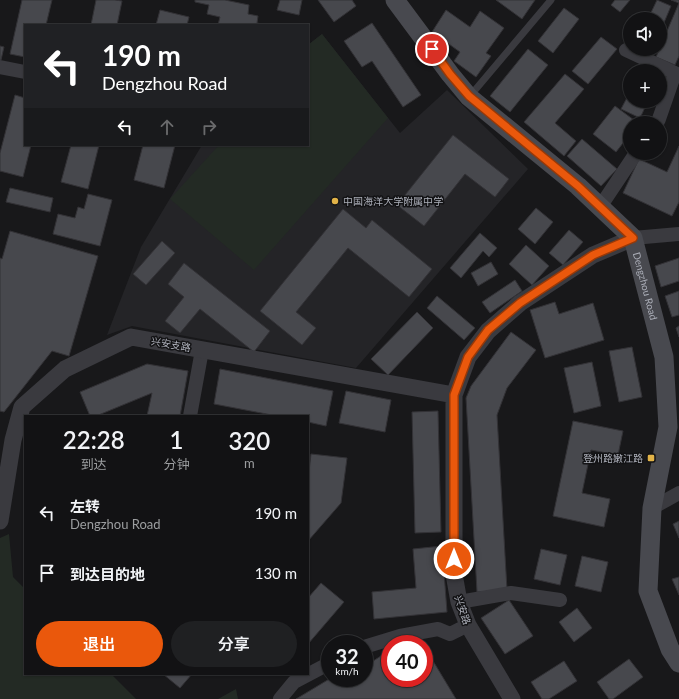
<!DOCTYPE html>
<html lang="zh">
<head>
<meta charset="utf-8">
<style>
	body { margin:0; font-family:Lato,"Noto Sans SC",sans-serif; background:#1f2022; color:#f1f3f6; height:100vh; display:flex; flex-direction:column; font-size:15px; white-space:nowrap }
	* { box-sizing:border-box; margin:0 }
	p { font-size:13px; color:#9c9ea0 }
	.icon { flex:none; width:22px; height:22px; fill:none; stroke:currentColor; stroke-width:2; stroke-linecap:round; stroke-linejoin:round }
	.map { position:relative; flex:1; overflow:hidden }
	.panel { position:absolute; left:24px; top:415px; width:285px; height:260px; display:flex; flex-direction:column; background:#121214; border-radius:0px; box-shadow:0 1px 3px #0004,0 0 0 1px #313234 }
	.panel>* { flex:none }
	.guide { position:absolute; left:24px; top:24px; width:285px; height:122px; border-radius:0px; box-shadow:0 1px 3px #0004,0 0 0 1px #313234; background:#202124; color:#fff; overflow:hidden }
	.fabs { position:absolute; left:623px; top:12px; display:grid; gap:8px }
	.fabs a { display:grid; place-items:center; width:44px; height:44px; border-radius:50%; background:#121214; box-shadow:0 1px 3px #0004,0 0 0 1px #313234; font-size:20px }
	.speed { position:absolute; left:321px; top:635px; display:flex; gap:8px; font-size:20px; font-weight:700; text-align:center }
	.speed>* { display:grid; place-content:center; width:52px; height:52px; border-radius:50%; background:#121214; box-shadow:0 1px 3px #0004,0 0 0 1px #313234; line-height:1 }
	.speed small { font-size:10px; font-weight:400 }
	.speed .limit { border:6px solid #d22; background:#fff; color:#111 }
	.pin { position:absolute; display:grid; place-items:center; width:34px; height:34px; color:#fff; margin:-17px; border:2px solid #fff; border-radius:50%; box-shadow:0 1px 4px #0007 }
	.me { position:absolute; width:44px; margin:-22px; rotate:0deg; stroke-linejoin:round; filter:drop-shadow(0 0 3px #0008) }
	.turn { display:flex; align-items:center; gap:14px; height:84px; padding:0 12px; font-size:18px }
	.turn .icon { width:52px; height:52px; stroke-width:2.5 }
	.turn b { display:block; font-size:28px; line-height:34px }
	.lanes { display:flex; align-items:center; height:38px; padding:0 12px; background:#0003; justify-content:center; gap:20px; direction:ltr }
	.lanes .off { opacity:.35 }
	.eta { display:flex; justify-content:space-evenly; align-items:center; height:68px; text-align:center }
	.eta b { font-size:24px; font-weight:600; line-height:28px }
	.cta { display:flex; gap:8px; margin-top:auto; padding:8px 12px }
	.cta a { flex:1; height:46px; border-radius:24px; background:#ea580c; color:#fff; font-size:16px; font-weight:600; line-height:46px; text-align:center }
	.cta a+a { background:#1f2022; color:#f1f3f6 }
	ul { padding:0; list-style:none }
	li { display:flex; align-items:center; gap:12px; height:60px; padding:0 12px }
	li div { flex:1 }
	li b { display:block; font-size:15px }
	li em { font-style:normal }
	.map>svg:first-child { display:block }
	.built { fill:#242427 }
	.green { fill:#232a24 }
	.building { fill:#47484d; stroke:#333236 }
	.lines { fill:none; stroke-linecap:round; stroke-linejoin:round }
	.service { stroke:#3a3a3f; stroke-width:7 }
	.minor { stroke:#3a3a3f; stroke-width:14 }
	.tertiary { stroke:#3a3a3f; stroke-width:17 }
	.secondary { stroke:#48494f; stroke-width:19 }
	.route-casing { stroke:#983908; stroke-width:10 }
	.route { stroke:#ea580c; stroke-width:7 }
	.poi-dot { fill:#e2b348; stroke:#131315; stroke-width:1.5 }
	.labels { text-anchor:middle; dominant-baseline:central; stroke-width:3; stroke-linejoin:round; paint-order:stroke }
	.poi-label { font-size:10px; fill:#acafb9; stroke:#131315; text-anchor:start }
	.street-label { font-size:10px; fill:#acafb9; stroke:#131315 }
</style>
</head>
<body>
<div class="map">
<svg width="679" height="699" viewBox="0 0 679 699">
	<rect width="100%" height="100%" fill="#18181a"/>
	<path class="built" d="M322 34 400 133 447 90 528 169 356 368 132 326 107 335 141 247 202 145H308V45Z"/>
	<path class="green" d="M322 34 388 118 254 270 170 199 219 145H308V45Z
		M9 534 13 577 25 589V674H111L136 699H0V538Z
		M236 689 238 699H218Z"/>
	<path class="building" d="M22 0H52L46 25H25V57L10 54Z
		M96 0H115L122 1 117 25H91Z
		M195 0H225L249 5 248 14 258 16 257 23 262 24V25H218L220 17 207 14 209 5 195 2Z
		M280 0H302L299 15 277 10Z
		M318 0H352L356 6 334 22Z
		M496 0H535L522 19Z
		M615 0H630L620 12 611 5Z
		M657 0 671 6 660 32V19H648Z
		M671 0H679V56L675 65 656 57 679 3Z
		M564 8 579 19 553 53 538 41Z
		M160 10 189 17 187 25H156Z
		M446 10 470 27 480 11 504 28 486 53 491 56 476 77 454 61 460 52 432 32Z
		M372 23 421 95 403 107 372 61 362 67 344 41Z
		M601 37 617 49 588 84 572 71Z
		M0 46 4 47 1 60H0Z
		M528 49 548 65 510 112 490 96Z
		M643 66 653 71H640Z
		M565 74 584 89 555 123 576 141 564 156 524 122Z
		M630 92V101H648L640 118 621 109Z
		M15 95 25 98V145H31L23 177 0 171V153Z
		M615 106 638 123H630V134L616 152 593 134Z
		M453 135 509 179 495 197 465 174 424 226 397 205Z
		M582 139 617 169 601 186 567 156Z
		M71 145H99L88 189 61 182Z
		M143 145H175L164 188 134 180Z
		M679 146V202L672 216 623 193 639 159 667 172Z
		M10 188 53 198 50 212 6 202Z
		M88 194 112 200 100 246 53 234 58 214 75 218 78 207 84 209Z
		M536 208 553 222 535 244 518 229Z
		M343 209 366 228 372 220 432 269 409 297 348 248 296 312 316 328 302 345 260 311Z
		M569 230 583 242 563 265 549 253Z
		M10 231 98 256 69 356 52 351 4 412 0 411V258L2 259Z
		M480 233 497 248 489 257 483 251 461 278 450 268Z
		M162 241 175 253 146 285 133 274Z
		M526 245 549 266 532 285 509 264Z
		M679 258V281L661 287 655 266Z
		M491 262 498 274 478 286 471 273Z
		M184 263 270 331 254 352 200 309 180 333 165 321 184 297 168 284Z
		M515 280 522 291 490 313 482 302Z
		M679 291V315L672 317 665 296Z
		M437 296 475 328 464 340 427 308Z
		M555 302 559 314 593 303 604 340 545 358 530 310Z
		M417 312 433 328 388 375 371 359Z
		M679 326V337L676 328Z
		M511 332 536 350 507 388 497 415 507 590 477 592 466 398 471 386Z
		M632 347 642 397 619 402 609 351Z
		M592 362 601 406 574 413 564 368Z
		M147 364 188 371 180 416H147L152 393 96 416H90L80 392Z
		M220 369 333 391 326 426 308 422V416H277L214 404Z
		M346 391 391 400 385 432 339 423Z
		M438 411 441 532 415 533 412 412Z
		M573 421 623 431 618 455 591 450 582 493 610 499 604 527 553 516Z
		M311 454 347 458 341 503 308 541V480Z
		M679 521V538L673 524Z
		M442 546 447 612 374 619 372 592 416 588 413 549Z
		M541 549 567 555 560 585 534 579Z
		M582 556 608 562 601 592 575 586Z
		M679 577V595L672 579Z
		M321 583 344 602 308 644V598Z
		M509 600 533 636 505 654 481 618Z
		M577 608 592 628 574 642 559 622Z
		M424 646 456 699H296L331 678H364V667L387 652 390 657V678H424Z
		M629 659 643 677 613 699H609L597 682Z
		M564 661 577 681 549 699H542L531 682Z
		M163 674H192L180 688Z"/>
	<g class="lines">
		<path class="service" d="M470 96 551 0"/>
		<path class="minor" d="M626 50 675 73 659 119 657 123
			M0 67 25 72
			M600 207 636 153
			M633 238 679 234
			M190 416 202 350
			M652 508 679 493
			M459 602 511 593 560 600
			M364 647 400 636 438 629 450 634 468 625
			M280 699 294 682 330 663"/>
		<path class="tertiary" d="M0 521 13 440 22 407 65 369 131 337 454 395
			M512 699 468 625 459 602 454 574V395L468 357 488 331 520 303 593 255 633 238"/>
		<path class="secondary" id="s1" d="M395 0 450 74 469 97 578 186 633 238 664 357 668 427 652 508 648 591 670 649 679 663"/>
	</g>
	<g class="lines">
		<defs>
			<path id="route" d="M432 49 450 74 469 96 578 186 633 238 593 255 520 303 488 330 468 357 454 395V559"/>
		</defs>
		<use href="#route" class="route-casing"/>
		<use href="#route" class="route"/>
	</g>
	<g class="poi-dot">
		<circle cx="335" cy="201" r="4"/>
		<rect x="647" y="454" width="8" height="8" rx="2"/>
	</g>
	<g class="labels">
		<g class="poi-label">
			<text x="343" y="201">中国海洋大学附属中学</text>
			<text x="643" y="458" text-anchor="end">登州路嫩江路</text>
		</g>
		<g class="street-label">
			<text stroke="none"><textPath href="#s1" startOffset="388">Dengzhou Road</textPath></text>
			<text transform="translate(171 344) rotate(10)">兴安支路</text>
			<text transform="translate(463 610) rotate(71)">兴安路</text>
		</g>
	</g>
</svg>
<div class="fabs">
<a><svg class="icon" aria-label="sound" viewBox="0 0 24 24"><path d="M4 9h4l5-4v14l-5-4H4zM17 9q2 3 0 6"/></svg></a>
<a>+</a>
<a>−</a>
</div>
<div class="speed"><div>32<small>km/h</small></div><div class="limit">40</div></div>
<div class="pin" style="left:432px;top:49px;background:#d93025"><svg class="icon" aria-label="arrive" viewBox="0 0 24 24"><path d="M6 21V4h12l-3 4 3 4H6"/></svg></div>
<svg class="me" style="left:454px;top:559px" viewBox="-20 -20 40 40"><circle r="17" fill="#ea580c" stroke="#fff" stroke-width="3"/><path d="M0-11L8 9 0 5-8 9z" fill="#fff"/></svg>
<div class="guide">
<div class="turn"><svg class="icon" aria-label="left" viewBox="0 0 24 24"><path d="M17 20v-9H6M10 6l-5 5 5 5"/></svg><div><b>190 m</b>Dengzhou Road</div></div>
<div class="lanes"><svg class="icon" aria-label="left" viewBox="0 0 24 24"><path d="M17 20v-9H6M10 6l-5 5 5 5"/></svg><svg class="icon off" aria-label="ahead" viewBox="0 0 24 24"><path d="M12 20V5M6 11l6-6 6 6"/></svg><svg class="icon off" aria-label="right" viewBox="0 0 24 24"><path d="M7 20v-9h11M14 6l5 5-5 5"/></svg></div>
</div>
<section class="panel">
<div class="eta">
<div><b>22:28</b><p>到达</p></div>
<div><b>1</b><p>分钟</p></div>
<div><b>320</b><p>m</p></div>
</div>
<ul>
<li><svg class="icon" aria-label="left" viewBox="0 0 24 24"><path d="M17 20v-9H6M10 6l-5 5 5 5"/></svg><div><b>左转</b><p>Dengzhou Road</p></div><em>190 m</em></li>
<li><svg class="icon" aria-label="arrive" viewBox="0 0 24 24"><path d="M6 21V4h12l-3 4 3 4H6"/></svg><div><b>到达目的地</b></div><em>130 m</em></li>
</ul>
<div class="cta"><a>退出</a><a>分享</a></div>
</section>
</div>
</body>
</html>
